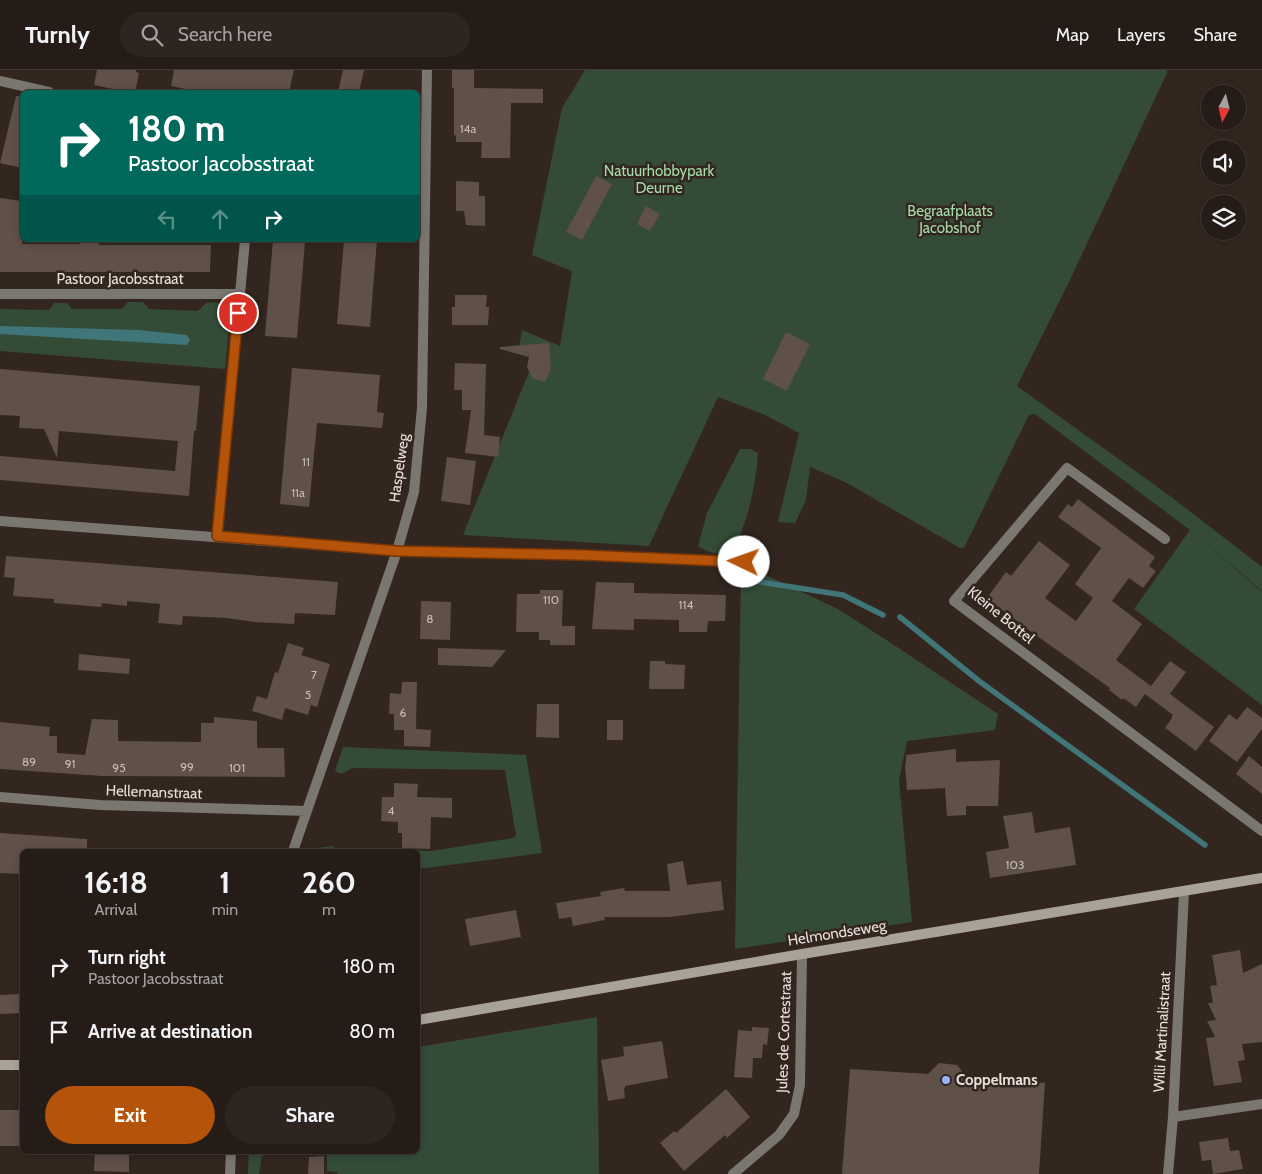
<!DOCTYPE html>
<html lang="en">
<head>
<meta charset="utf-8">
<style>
	body { margin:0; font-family:Cabin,sans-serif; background:#2e2520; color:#f1f3f6; height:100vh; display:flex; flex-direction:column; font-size:19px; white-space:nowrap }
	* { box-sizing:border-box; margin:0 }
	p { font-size:16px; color:#a4a1a1 }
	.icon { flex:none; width:28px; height:28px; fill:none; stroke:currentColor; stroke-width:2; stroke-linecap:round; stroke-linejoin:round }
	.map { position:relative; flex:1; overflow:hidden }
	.sheet { position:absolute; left:20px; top:779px; width:400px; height:305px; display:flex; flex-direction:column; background:#261c17; border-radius:8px; box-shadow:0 2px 8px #0003,0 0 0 1px #423a36 }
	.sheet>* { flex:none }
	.top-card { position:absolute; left:20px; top:20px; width:400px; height:152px; border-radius:8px; box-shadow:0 2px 8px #0003,0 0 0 1px #423a36; background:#00695c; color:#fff; overflow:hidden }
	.needle { width:32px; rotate:187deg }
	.buttons { position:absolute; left:1201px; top:15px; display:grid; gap:10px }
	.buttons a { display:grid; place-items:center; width:45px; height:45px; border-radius:50%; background:#261c17; box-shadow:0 2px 8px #0003,0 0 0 1px #423a36; font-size:25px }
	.pin { position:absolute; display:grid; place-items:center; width:42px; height:42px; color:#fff; margin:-21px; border:2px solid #fff; border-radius:50%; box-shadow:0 1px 5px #0007 }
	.me { position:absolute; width:55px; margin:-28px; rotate:273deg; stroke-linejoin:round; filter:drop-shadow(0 0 4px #0008) }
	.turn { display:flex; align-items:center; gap:18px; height:105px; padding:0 25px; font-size:22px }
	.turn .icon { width:65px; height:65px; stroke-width:2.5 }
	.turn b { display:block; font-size:35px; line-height:42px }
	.lanes { display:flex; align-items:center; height:48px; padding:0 25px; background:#0003; justify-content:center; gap:25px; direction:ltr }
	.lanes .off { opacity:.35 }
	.eta { display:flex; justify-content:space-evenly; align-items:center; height:85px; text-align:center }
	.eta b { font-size:30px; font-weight:800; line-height:35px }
	.cta { display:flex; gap:10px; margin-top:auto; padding:10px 25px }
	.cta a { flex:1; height:58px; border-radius:30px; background:#b45309; color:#fff; font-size:20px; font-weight:800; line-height:58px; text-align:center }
	.cta a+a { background:#2e2520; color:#f1f3f6 }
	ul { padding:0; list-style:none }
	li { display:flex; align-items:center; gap:15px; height:65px; padding:0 25px }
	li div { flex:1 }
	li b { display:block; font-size:19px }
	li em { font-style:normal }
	header { display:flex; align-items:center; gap:30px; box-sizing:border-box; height:70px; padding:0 25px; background:#261c17; border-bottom:1px solid #423a36 }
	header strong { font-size:24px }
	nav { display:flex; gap:28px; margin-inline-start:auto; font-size:18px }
	.search { width:350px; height:45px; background:#2e2520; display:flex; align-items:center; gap:12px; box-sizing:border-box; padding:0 18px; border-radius:28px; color:#a4a1a1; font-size:19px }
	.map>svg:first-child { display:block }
	.green { fill:#344c37 }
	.water { fill:#407579 }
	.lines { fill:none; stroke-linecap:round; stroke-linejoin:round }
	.stream { stroke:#407579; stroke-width:5.5 }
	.building { fill:#5f5049 }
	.street { stroke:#7a7670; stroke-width:10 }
	.secondary { stroke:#a9a298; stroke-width:10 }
	.route-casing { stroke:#753606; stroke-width:12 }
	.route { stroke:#b45309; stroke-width:9 }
	.poi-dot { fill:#9bb4fd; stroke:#33261f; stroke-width:2 }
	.labels { text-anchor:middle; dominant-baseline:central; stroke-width:5; stroke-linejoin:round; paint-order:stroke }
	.number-label { font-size:12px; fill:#c6bbb6 }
	.park-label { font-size:15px; fill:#a4dbab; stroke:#33261f }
	.street-label { font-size:15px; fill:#e8dfda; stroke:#33261f }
	.poi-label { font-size:15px; font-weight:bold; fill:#e8dfda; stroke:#33261f; text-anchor:start }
</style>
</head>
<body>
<header>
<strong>Turnly</strong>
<div class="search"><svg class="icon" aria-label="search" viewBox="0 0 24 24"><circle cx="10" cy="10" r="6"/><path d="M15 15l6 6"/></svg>Search here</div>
<nav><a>Map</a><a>Layers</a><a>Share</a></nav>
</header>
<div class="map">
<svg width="1262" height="1104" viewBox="0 0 1262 1104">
	<rect width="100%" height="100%" fill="#33261f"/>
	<path class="green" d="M585 0H1166L1167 3 1069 212 1017 316 1170 426 1262 497V521L1198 466 1262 522V635L1134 539 1190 460 1035 344 1029 345 964 478H960L847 413 810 397 806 430 795 453 778 452 799 363 765 345 718 327 649 476 463 465 535 287 519 279 522 260 560 276 572 201 532 185 562 38Z
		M128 232H143L149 239 198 241 206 233C218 232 228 232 230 246L225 299 0 281V239L49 240 54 233H67L72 239H122Z
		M740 379H750L758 383C756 410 751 436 742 460 741 465 739 472 736 475 725 488 710 484 698 476L707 443Z
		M741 498H751L838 539 891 573 998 644 995 660 907 671 899 710 912 852 735 879Z
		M343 677 526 685 542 783 418 799V781H361L364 779 431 781 513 768 516 765 505 700 352 698 342 704 335 701Z
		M334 776 336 781H307L308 779Z
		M597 947 599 1104H338L337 1102 327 1101V1081H418V977Z
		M249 1081H275L262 1086 259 1104H248Z"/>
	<path class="water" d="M0 256 139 260 187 265 190 270 187 275 0 264Z"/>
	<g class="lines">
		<path class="stream" d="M760 512 843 525 883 545
			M900 547 979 611 1205 775"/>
	</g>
	<path class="building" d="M97 0H136V2L139 3 135 22H127L94 15Z
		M174 0H294L289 22H201L171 16Z
		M343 0H364L359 22H338Z
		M452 0H474V18L543 19V33H511L510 88H481L482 72H456V65L454 66V18H452Z
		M16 26H22V98L0 93Z
		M596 106 612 114 582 170 566 162Z
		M456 111 479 112V126H485V156L466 155 464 141H456Z
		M0 128 22 131V174H80V170H99V175H211L210 202H0Z
		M646 136 660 144 650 161 637 154Z
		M273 170 305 172 297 268 265 266Z
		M344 170H377L370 257 337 254Z
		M455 225H487L486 237H489L488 255H452V237H455Z
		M786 262 810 274 787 321 763 309Z
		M549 273 551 299 545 312 533 309 527 297 529 287 500 279V277Z
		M455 293 486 294 484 365 500 367 498 387 465 383 471 340H462V320H454Z
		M292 298 380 305 377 342 384 343 382 358 317 353 309 437 280 434Z
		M0 299 200 316 196 361H194L189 426 0 410V386L175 401 178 371 59 361 57 388 44 359 19 358 20 346 0 345Z
		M447 387 476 391 470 435 441 431Z
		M1078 429 1155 487 1149 496 1156 501 1143 518 1129 508 1112 531 1142 554 1116 590 1151 616 1170 591 1186 602 1170 624 1214 657 1196 681 1165 658 1172 648 1171 647 1173 645 1145 624 1136 637 1123 628 1122 630 1109 620 1110 618 1026 558 987 528 1006 502 1011 506 1039 471 1070 495 1045 528 1076 551 1093 528 1075 514 1101 478 1058 447 1068 434 1072 437Z
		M6 486 338 512 335 545 295 543 294 554 255 552 226 548 183 546 182 555 158 553 160 534 127 531V536L102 533 101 537 54 533V529L13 526 15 508 4 507Z
		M596 512 634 513V523L726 525 725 551H708L707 562H679V550L634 549V560L592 559Z
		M540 520H563L562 556H575V575H550V570H539V562H516L517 524H540Z
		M421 531 451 532 450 570 420 569Z
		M288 573 304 578 301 585 330 594 317 637 311 635 308 645 285 638 282 650 252 641 257 626 267 629 275 602 278 603Z
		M438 578 506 580 492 597 438 595Z
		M79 584 130 589 129 604 78 600Z
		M650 591H665V594L685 595 684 619H649Z
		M402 612H417L416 659 431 660 430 677 404 676V660H394V644H389L390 623 401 624Z
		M537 634H559V668L536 667Z
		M1247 637 1262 648V659L1237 692 1209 671 1229 644 1237 650Z
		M214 647 257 651V678H284L285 707 102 706 0 699V652L50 657 49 666H57V683L85 685 92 649 118 650V671L201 672V653H214Z
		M607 650H623V670H607Z
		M956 679V692L1000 690 998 736H966V745L947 746 945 718 907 720 905 694 906 693V685Z
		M1249 686 1262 697V724L1236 704Z
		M394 713 418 714 417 727 452 728V748L431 747 430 779 402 778V763H398V752L381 751 382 727H394Z
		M1032 742 1035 763 1070 757 1076 795 990 808 986 782 1009 778 1003 746Z
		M0 763 87 769V781H22V804L0 803Z
		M683 791 687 815 721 811 724 840 670 847H604L605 850 573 856 571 847 559 849 556 833 601 826 600 822 624 818 625 821H670L667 794Z
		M516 840 521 867 470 876 465 849Z
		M1240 880 1243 903 1262 894V972L1242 974 1245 990 1238 991 1242 1012 1214 1016 1206 968 1215 967 1207 951 1216 950 1208 933H1213L1210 916 1217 915 1212 885Z
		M22 924V943L0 944V925Z
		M752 957 769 958 767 975 763 974 762 988H753L752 1008 734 1007 738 960 752 961Z
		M662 971 668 1008 625 1016V1018L624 1019 625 1028 608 1031 601 990 624 986 623 977Z
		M939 993 957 995 967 1007 1045 1013 1039 1104H842L850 999 928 1004Z
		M726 1019 750 1047 727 1068 725 1065 684 1101 660 1073 674 1061 676 1063Z
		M0 1040H22V1076H0Z
		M1228 1068 1230 1081 1239 1080 1243 1099 1213 1104 1211 1090 1202 1091 1199 1072Z
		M95 1081H129V1102L94 1101Z
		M324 1086V1104H308L309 1087Z"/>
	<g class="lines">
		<path class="street" d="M0 11 49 22
			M0 224H240L217 467
			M240 224 245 170
			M0 451 397 481 582 485 744 492
			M1165 469 1067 398 954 531 1262 761
			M0 727 100 735 307 741
			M293 781 397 481 414 422 422 338 427 0
			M1173 1047 1262 1034
			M230 1104 231 1081
			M733 1104 779 1065 794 1044 800 1015 802 884
			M1168 1104 1173 1047 1184 822"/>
		<path class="secondary" d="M418 950 802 884 1262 808
			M0 995H22"/>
	</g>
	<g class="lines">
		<defs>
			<path id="route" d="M238 243 217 466 397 481 582 485 744 492"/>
		</defs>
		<use href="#route" class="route-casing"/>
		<use href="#route" class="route"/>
	</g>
	<circle class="poi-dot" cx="946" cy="1010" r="5"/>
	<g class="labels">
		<g class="number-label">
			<text x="468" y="58">14a</text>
			<text x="306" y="391">11</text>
			<text x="298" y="422">11a</text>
			<text x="551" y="529">110</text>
			<text x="686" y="534">114</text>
			<text x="430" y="548">8</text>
			<text x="314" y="604">7</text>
			<text x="308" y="624">5</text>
			<text x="403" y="642">6</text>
			<text x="29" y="691">89</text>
			<text x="70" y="693">91</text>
			<text x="187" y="696">99</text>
			<text x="119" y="697">95</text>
			<text x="237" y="697">101</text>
			<text x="391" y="740">4</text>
			<text x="1015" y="794">103</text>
		</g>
		<g class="park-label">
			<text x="659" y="101">Natuurhobbypark<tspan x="659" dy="17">Deurne</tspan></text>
			<text x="950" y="141">Begraafplaats<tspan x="950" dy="17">Jacobshof</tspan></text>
		</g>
		<g class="street-label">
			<text x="120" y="209">Pastoor Jacobsstraat</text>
			<text transform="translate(399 398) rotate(-82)">Haspelweg</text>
			<text transform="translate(1001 545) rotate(39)">Kleine Bottel</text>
			<text transform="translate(154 722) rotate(2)">Hellemanstraat</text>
			<text transform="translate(837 863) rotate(-9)">Helmondseweg</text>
			<text transform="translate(784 962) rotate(-88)">Jules de Cortestraat</text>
			<text transform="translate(1162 962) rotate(-87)">Willi Martinalistraat</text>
		</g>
		<g class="poi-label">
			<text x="956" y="1010">Coppelmans</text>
		</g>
	</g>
</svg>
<div class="buttons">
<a><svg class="needle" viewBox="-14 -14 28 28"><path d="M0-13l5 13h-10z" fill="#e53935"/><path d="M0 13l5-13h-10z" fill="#a4a1a1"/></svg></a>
<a><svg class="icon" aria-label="sound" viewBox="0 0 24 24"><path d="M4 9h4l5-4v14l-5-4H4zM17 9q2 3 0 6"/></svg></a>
<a><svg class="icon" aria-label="layers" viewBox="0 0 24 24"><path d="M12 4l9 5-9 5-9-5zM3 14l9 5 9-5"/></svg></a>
</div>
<div class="pin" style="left:238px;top:243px;background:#d93025"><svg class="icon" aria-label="arrive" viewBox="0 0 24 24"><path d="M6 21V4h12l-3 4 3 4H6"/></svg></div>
<svg class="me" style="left:744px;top:492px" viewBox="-20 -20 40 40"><circle r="19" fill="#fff"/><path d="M0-13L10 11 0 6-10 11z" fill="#b45309"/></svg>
<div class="top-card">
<div class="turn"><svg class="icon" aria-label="right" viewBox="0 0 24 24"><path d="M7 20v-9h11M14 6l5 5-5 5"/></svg><div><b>180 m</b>Pastoor Jacobsstraat</div></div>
<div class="lanes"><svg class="icon off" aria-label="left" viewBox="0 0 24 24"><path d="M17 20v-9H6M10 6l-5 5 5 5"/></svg><svg class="icon off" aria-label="ahead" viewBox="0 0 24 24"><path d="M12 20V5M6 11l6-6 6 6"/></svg><svg class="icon" aria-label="right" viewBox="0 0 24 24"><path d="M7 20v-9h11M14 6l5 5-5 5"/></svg></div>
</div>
<section class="sheet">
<div class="eta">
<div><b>16:18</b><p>Arrival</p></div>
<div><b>1</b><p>min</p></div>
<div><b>260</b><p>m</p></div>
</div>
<ul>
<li><svg class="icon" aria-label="right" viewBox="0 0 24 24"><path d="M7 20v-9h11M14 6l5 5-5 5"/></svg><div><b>Turn right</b><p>Pastoor Jacobsstraat</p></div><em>180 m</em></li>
<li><svg class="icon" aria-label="arrive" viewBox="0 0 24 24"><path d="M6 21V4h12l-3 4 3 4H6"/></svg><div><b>Arrive at destination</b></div><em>80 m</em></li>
</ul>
<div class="cta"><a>Exit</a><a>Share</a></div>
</section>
</div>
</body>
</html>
